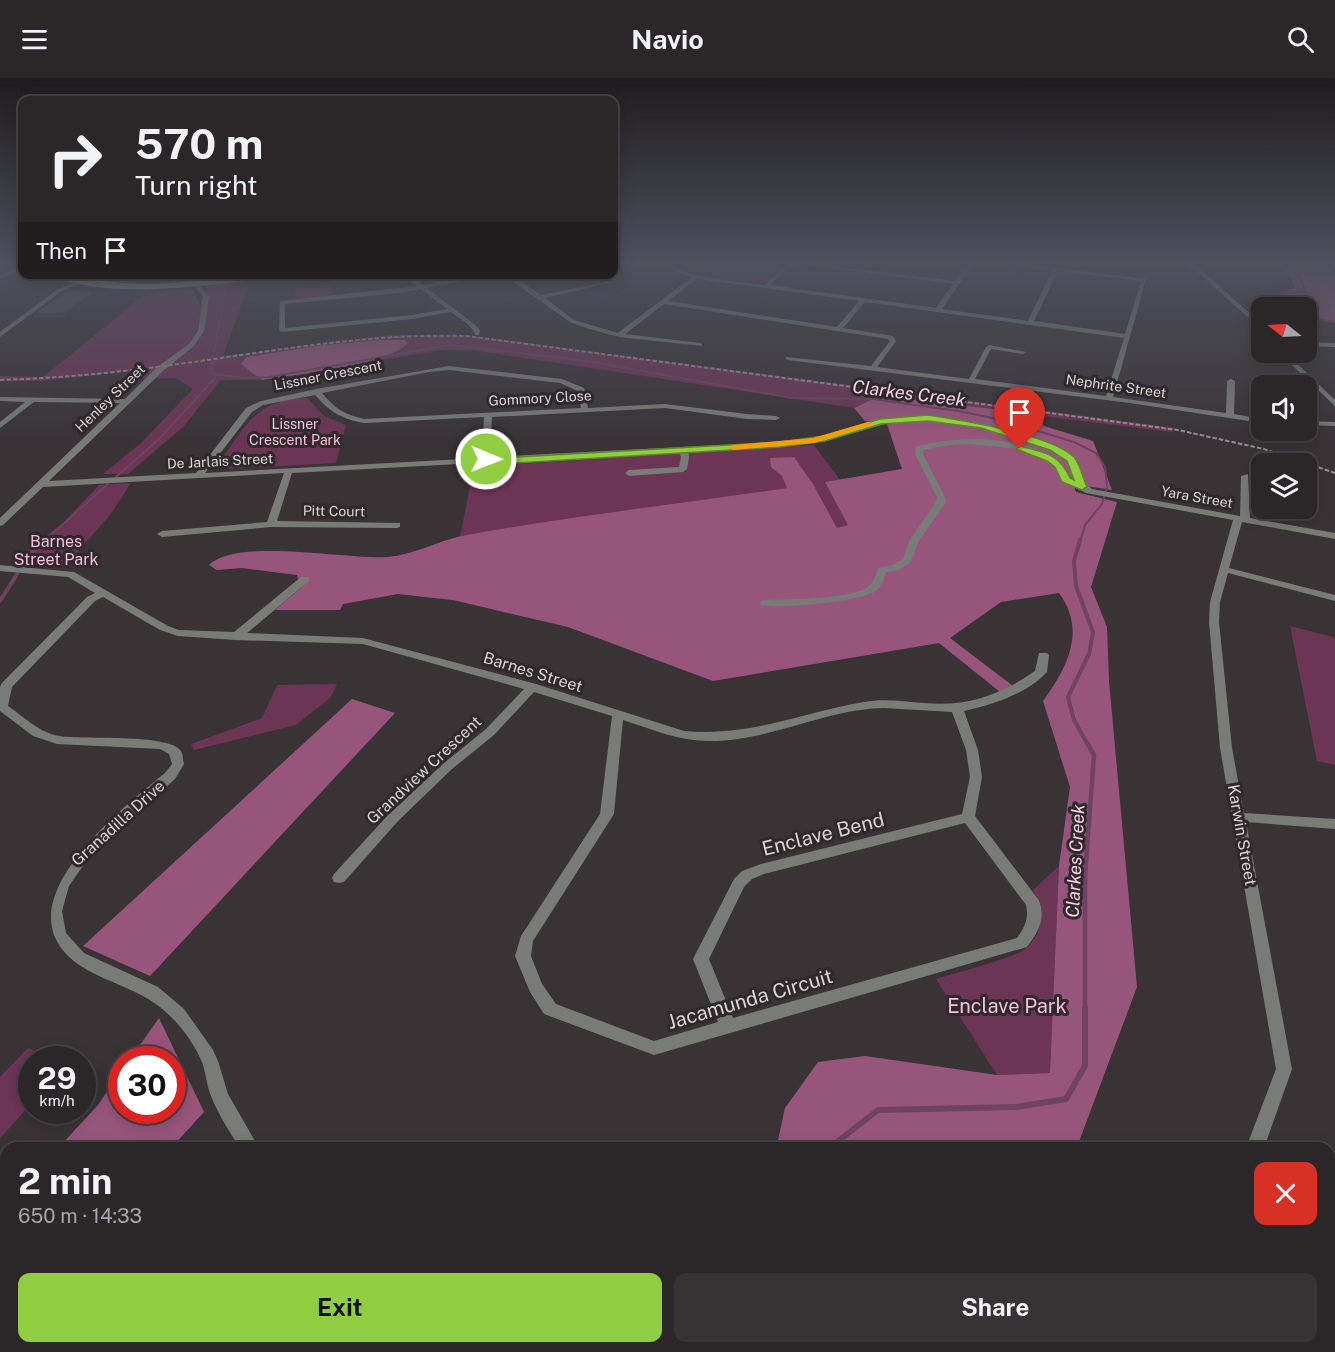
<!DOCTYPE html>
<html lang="en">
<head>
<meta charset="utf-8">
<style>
	body { margin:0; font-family:"Public Sans",sans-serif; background:#373234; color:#f1f3f6; height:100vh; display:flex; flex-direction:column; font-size:22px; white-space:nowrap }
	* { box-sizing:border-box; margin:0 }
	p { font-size:20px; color:#a6a5a8 }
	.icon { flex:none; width:33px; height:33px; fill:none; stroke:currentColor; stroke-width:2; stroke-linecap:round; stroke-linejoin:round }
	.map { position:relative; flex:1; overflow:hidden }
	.panel { position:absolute; left:0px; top:1064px; width:1335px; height:212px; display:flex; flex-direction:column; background:#2b2628; border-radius:18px 18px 0 0; box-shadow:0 3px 15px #0003,0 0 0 2px #474345 }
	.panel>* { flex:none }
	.top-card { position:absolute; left:18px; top:18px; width:600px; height:183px; border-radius:12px; box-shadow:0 3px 15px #0003,0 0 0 2px #474345; background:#2b2628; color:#f1f3f6; overflow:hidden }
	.needle { width:39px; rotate:288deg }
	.tools { position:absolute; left:1251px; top:219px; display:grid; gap:12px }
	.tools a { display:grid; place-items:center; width:66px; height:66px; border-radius:12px; background:#2b2628; box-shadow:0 3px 15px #0003,0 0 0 2px #474345; font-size:30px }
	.speed { position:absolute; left:18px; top:968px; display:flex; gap:12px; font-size:30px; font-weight:700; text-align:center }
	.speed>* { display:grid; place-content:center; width:78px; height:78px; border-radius:50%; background:#2b2628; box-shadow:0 3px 15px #0003,0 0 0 2px #474345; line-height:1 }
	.speed small { font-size:15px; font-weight:400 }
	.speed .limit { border:9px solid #d22; background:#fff; color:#111 }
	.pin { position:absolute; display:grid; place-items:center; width:51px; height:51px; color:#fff; margin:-62px -26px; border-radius:50% 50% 50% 0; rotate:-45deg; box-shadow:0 0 6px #0007 }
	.pin .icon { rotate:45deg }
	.me { position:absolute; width:66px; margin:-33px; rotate:91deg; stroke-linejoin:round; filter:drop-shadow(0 0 4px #0008) }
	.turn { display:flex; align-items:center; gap:21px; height:126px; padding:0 18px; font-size:27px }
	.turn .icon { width:78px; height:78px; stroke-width:2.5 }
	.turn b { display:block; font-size:42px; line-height:51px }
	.then { display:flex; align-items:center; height:57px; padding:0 18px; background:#0003; gap:12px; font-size:22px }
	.round { display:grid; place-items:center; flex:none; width:63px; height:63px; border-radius:12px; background:#373234 }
	.summary { display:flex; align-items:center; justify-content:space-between; height:102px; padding:0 18px }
	h1 { font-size:36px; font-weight:700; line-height:45px }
	.action { display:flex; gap:12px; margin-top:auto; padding:12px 18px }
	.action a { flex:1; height:69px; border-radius:12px; background:#91cd40; color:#111; font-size:24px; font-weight:700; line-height:69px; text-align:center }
	.action a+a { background:#373234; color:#f1f3f6 }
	header { display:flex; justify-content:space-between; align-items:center; height:78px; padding:0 18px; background:#2b2628; font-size:27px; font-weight:700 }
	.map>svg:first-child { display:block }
	.green { fill:#6c3555 }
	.forest { fill:#98557c }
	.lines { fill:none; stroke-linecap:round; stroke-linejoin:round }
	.stream-far3 { stroke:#6e4260; stroke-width:2 }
	.stream-far2 { stroke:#6e4260; stroke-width:4 }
	.stream-far1 { stroke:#6e4260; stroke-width:4.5 }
	.stream { stroke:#6e4260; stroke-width:6 }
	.minor { fill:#797b78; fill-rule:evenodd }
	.major { fill:#bcc0ba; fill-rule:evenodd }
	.rail { stroke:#938e91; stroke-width:2; stroke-dasharray:4.5 2; stroke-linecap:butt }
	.wall { fill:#464043 }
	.shaded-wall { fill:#393437 }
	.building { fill:#514a4e; stroke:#393437; stroke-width:1.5 }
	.route { fill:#91cd40; stroke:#5e852a; stroke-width:1.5 }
	.slow { fill:#f59e0b }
	.labels { text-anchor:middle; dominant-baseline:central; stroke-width:6; stroke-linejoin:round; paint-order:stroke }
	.far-street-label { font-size:14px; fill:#d9d5d7; stroke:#2f292c }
	.far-park-label { font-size:14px; fill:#fabfdf; stroke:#2f292c }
	.park-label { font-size:16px; fill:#fabfdf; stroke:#2f292c }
	.street-label { font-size:16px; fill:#d9d5d7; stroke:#2f292c }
	.water-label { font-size:18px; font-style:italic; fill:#fbd3e8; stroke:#2f292c }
	.near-street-label { font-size:20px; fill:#d9d5d7; stroke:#2f292c }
	.near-park-label { font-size:20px; fill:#fabfdf; stroke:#2f292c }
</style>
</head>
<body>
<header><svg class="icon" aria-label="menu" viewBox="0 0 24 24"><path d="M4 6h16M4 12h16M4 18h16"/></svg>Navio<svg class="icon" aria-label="search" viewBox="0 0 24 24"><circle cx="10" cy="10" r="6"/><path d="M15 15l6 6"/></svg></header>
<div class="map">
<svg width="1335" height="1274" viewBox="0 0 1335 1274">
	<rect width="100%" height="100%" fill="#393336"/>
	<path class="green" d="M672 186H786L766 205H759L706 199Z
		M239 203 249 205 223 278 389 257H468L1176 350 1171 354 880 318 854 330 472 272H442L262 302H221L183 349 128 396H103L141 365 193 311 176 300 142 301 151 291 40 303H0V298L43 299 147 215 193 210 200 229 207 206Z
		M330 207 333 218 296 222 295 210Z
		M307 320 324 338 346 347 336 385 224 391 217 387C245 350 255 321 307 320Z
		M814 367 840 402 826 404 849 447 837 450 813 406 670 427 453 522 398 516 579 441 460 459 474 389Z
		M131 405 110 437 64 489 20 487 24 475 62 446 99 407Z
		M1290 548 1333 559 1335 562V687L1317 683Z
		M337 606 331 619 296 647 194 672 191 666 262 640 277 607Z
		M1059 788 1050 995 997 997 936 901C952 896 1015 880 1025 871 1044 855 1045 832 1033 812Z
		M28 970 53 981H32L31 1026 0 1060V999Z"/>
	<path class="forest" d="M1280 186 1328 188 1335 196V245L1307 239 1306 230 1259 228 1258 219 1278 217 1295 210 1293 203Z
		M382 262H404L408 265C386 288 296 296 262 302L241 286 247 279 323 267Z
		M879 318 1037 336 1044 348 1093 363 1112 412 1073 406 1076 414 1117 424 1091 509 1107 549 1109 603 1137 909 1077 1069 801 1070 778 1062 785 1030 818 984 865 978 997 997 1050 995 1059 788 1070 709 1043 623C1067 590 1087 553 1059 515L1001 524 950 560 1013 608 1000 614 939 565 713 603 568 549 453 522 398 516 343 526 340 532H275L301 510 297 497 242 490 217 492 209 487C237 459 347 482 388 479 413 477 438 463 462 458 570 438 679 426 787 410L782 398 771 389 770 380 794 379 813 406 837 450 848 447 825 404 902 391 887 346 865 343 854 330Z
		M352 621 395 635 150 898 83 868Z
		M159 940 204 1034 172 1069H59L98 1027 121 993 122 1032H172V981H130Z
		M6 1127V1254L0 1260V1134Z
		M730 1269H886V1274H530L533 1270 728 1272Z"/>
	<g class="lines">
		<path class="stream-far3" d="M227 204 211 289 214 296 244 300 269 299 450 267 587 283 792 320 872 321 958 333 1002 342 1074 364 1096 375 1105 389 1107 408 1102 426 1085 447 1080 464
			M1272 230 1262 227 1255 221 1267 216 1306 214 1300 199 1284 186
			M1306 239 1335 244
			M116 399 159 361 218 297
			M43 464 108 406"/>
		<path class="stream-far2" d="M1080 462 1074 483 1076 508 1093 554 1089 576 1068 619 1074 642 1088 667
			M0 523 26 482 44 462"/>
		<path class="stream-far1" d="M1085 931V798L1094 677 1088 666"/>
		<path class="stream" d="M836 1070 837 1064 878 1032 1016 1029 1066 1021 1085 988V930
			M846 1274 849 1269"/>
		<path class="minor" d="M663 186C674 186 683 194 694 196 717 202 741 204 764 207L787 186H793L770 207 936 230 953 206 801 186H818L955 203 967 186H973L942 231 1028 243 1052 193 1009 186H1026L1146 201 1113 319 1226 335 1227 303 1231 301 1235 303 1234 336 1262 341V345L1130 325 788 282 786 281V279L871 288 890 263 888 261 664 226 625 256 700 265 702 266V268L619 259 586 250 570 244 502 196H510L541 217 609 203V205L545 220 574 242 618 255 692 199 683 197ZM1058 193 1141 203 1125 256 1034 243ZM697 201 859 223 837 249 668 223ZM865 224 1124 260 1106 318 975 301 991 271 1023 276 1026 274 989 267 986 269 969 301 877 289 896 263 893 258 843 250Z
			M1185 186H1192L1198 189 1262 246V252L1194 191Z
			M22 187V191L0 201V197Z
			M402 196H409L423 207 482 196H497L427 210 474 246 480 252 479 257H475C473 247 460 241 451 234L412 241 282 254 279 252 280 223 417 208ZM421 211 447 231 412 237 285 250V226L400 215Z
			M195 202 209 219 204 253 194 268 163 293 49 403 196 395 246 330 261 323 316 311 449 288 562 301 584 310 588 330 665 326 747 336 776 338 780 340 776 342 747 341 665 330 492 339 490 379 780 364 824 359 891 340 917 338 956 341 997 349 1061 371 1074 379 1084 404 1092 411 1240 438 1241 398 1248 396 1250 440 1335 455V461L1242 444 1229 490 1335 517V523L1228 495 1220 524 1219 544 1232 670 1244 735 1335 741V751L1246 744 1292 991 1264 1070H1246L1276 991 1220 670 1209 544 1210 524 1233 442 1086 415 1063 404 1056 389 1044 380 1011 370 969 366 949 367 923 372V376L945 419 946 424 919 463 910 485 899 492 886 494C884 502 881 510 874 514 857 524 781 531 761 527L760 525 761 523 765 522C788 521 855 522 870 507 875 502 876 495 878 490L892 487 903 481 909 463 936 424 937 419 915 376 916 369C954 357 1014 358 1050 377 1064 384 1067 399 1075 403L1067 382 1055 375 992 353 956 345 917 342 892 344 825 363 780 368 688 373 689 379 687 391 683 394 629 398 625 395 629 392 679 389 681 379 679 374 292 395 277 443 400 445V449L397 450 271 449 162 459 157 456 162 453 267 444 284 395 43 409 3 447 0 448V440L120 325 34 324 0 350V344L25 324 0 323V319L125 321 157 289 189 266 198 253 203 219 192 204ZM449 292 560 305 578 313 581 330 364 341C345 337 334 330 322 315L429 294ZM315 317C330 334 342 341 364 345L484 339 482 380 205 395 252 334 263 327Z
			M79 203 84 204 62 213 0 259V254L58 211Z
			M1306 264 1335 265V269L1306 268Z
			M1278 274H1285L1335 322V328Z
			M1306 343 1335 344V348L1306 347Z
			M0 487 74 494 168 548 179 552 234 554 301 499H309V503L247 555 363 560 536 606 684 653C752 659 799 635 864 624 884 620 904 624 924 625 966 629 1001 617 1035 593L1039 575H1047L1049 577 1047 594C1027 616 992 627 964 633L978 672 982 699 975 738 1038 821C1047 839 1038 855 1027 869L654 977 544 936 530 914 515 878 521 858 600 736 612 638 534 614 494 657 452 691 398 743 344 804 339 805 334 804 332 800 334 796 388 737 444 685 486 651 524 611 363 566 235 562 178 558 160 552 103 519 95 523 12 609 8 628C24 639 40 655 59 658 82 662 169 655 181 673 183 676 183 682 184 686L175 701 108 760 85 785 69 808 62 833 66 855 84 875 158 909 184 931 213 972 218 983 228 1016 259 1070H240C229 1053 218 1036 211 1018 207 1008 206 997 203 987 197 970 183 950 170 938 143 910 105 906 75 884 0 826 121 731 165 695L172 686 169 676 160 671 57 666 33 658 0 633V609L2 605 87 519 95 515 68 499 0 493ZM884 630 952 634 966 672 970 699 962 736 761 786 742 793 734 801 693 881 718 944 654 963 556 926 542 906 531 878 533 863 614 736 623 642C651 651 679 663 708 663 769 664 824 631 884 630ZM965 745 1026 827C1029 840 1025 849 1017 860L733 940 709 881 744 809 752 801 764 796Z
			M251 1269H272L270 1274H249Z
			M1172 1269H1192L1190 1274H1170Z"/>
		<path class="major" d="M13 186H22V190Z
			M48 196C78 196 109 206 140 206 191 206 241 196 292 196 280 202 261 201 247 203 191 209 100 221 48 196Z"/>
		<path class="rail" d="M0 302C62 300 124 294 186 285 279 272 372 255 466 258L1178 352 1264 371 1335 395"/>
	</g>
	<path class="wall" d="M94 214 95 218 65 240 34 239 33 236Z"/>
	<path class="shaded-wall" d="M94 214 95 218 65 240 64 236Z"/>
	<path class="building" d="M70 211 94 214 64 236H33Z"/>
	<linearGradient id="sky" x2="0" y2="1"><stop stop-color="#1f1c1e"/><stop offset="0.51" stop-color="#4e505d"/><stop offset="1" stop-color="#4e505d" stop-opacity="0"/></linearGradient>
	<rect width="1335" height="364" fill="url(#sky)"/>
	<path class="route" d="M928 337C961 342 1050 356 1074 379 1080 386 1083 400 1087 409L1082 412 1062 404 1055 389 1047 383 1016 371 1020 368C1045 375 1059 375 1070 400L1074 402 1067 383 1050 372 981 350 928 343 881 346 825 363 780 369 499 386 481 381 486 378 499 380 780 364 824 358 880 341Z"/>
	<path class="slow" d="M868 344 875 346 814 365 733 372 728 369 733 367 813 360Z"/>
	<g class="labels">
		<g class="far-street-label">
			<text transform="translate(328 297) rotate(-11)">Lissner Crescent</text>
			<text transform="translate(1116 308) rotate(8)">Nephrite Street</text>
			<text transform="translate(110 320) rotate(-44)">Henley Street</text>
			<text transform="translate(540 320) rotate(-3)">Gommory Close</text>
			<text transform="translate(220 383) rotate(-3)">De Jarlais Street</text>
			<text transform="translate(1197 419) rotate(10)">Yara Street</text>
			<text transform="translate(334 433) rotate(1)">Pitt Court</text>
		</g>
		<g class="far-park-label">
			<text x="295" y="346">Lissner<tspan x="295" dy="16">Crescent Park</tspan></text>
		</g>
		<g class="park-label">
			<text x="56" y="463">Barnes<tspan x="56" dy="18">Street Park</tspan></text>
		</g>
		<g class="street-label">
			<text transform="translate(533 594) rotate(17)">Barnes Street</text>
			<text transform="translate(424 692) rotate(-43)">Grandview Crescent</text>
			<text transform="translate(118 745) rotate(-42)">Granadilla Drive</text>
			<text transform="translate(1242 757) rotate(80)">Karwin Street</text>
		</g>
		<g class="water-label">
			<text transform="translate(909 315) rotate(7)">Clarkes Creek</text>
			<text transform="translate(1075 783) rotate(-87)">Clarkes Creek</text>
		</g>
		<g class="near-street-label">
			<text transform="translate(823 756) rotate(-14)">Enclave Bend</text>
			<text transform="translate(750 921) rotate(-16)">Jacamunda Circuit</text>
		</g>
		<g class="near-park-label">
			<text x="1007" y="928">Enclave Park</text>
		</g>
	</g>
</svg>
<div class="tools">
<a><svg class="needle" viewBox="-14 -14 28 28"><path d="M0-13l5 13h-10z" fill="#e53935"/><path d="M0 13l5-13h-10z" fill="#a6a5a8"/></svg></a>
<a><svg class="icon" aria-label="sound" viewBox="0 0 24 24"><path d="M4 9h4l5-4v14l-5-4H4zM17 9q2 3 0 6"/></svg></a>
<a><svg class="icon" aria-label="layers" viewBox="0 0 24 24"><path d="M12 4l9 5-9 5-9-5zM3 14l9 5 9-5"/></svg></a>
</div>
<div class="speed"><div>29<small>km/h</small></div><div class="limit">30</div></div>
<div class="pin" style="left:1020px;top:371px;background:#d93025"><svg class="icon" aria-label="arrive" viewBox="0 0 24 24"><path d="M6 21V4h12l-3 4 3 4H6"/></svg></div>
<svg class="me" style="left:486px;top:381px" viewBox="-20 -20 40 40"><circle r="17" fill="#91cd40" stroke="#fff" stroke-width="3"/><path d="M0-11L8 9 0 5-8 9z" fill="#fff"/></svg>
<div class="top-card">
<div class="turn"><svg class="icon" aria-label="right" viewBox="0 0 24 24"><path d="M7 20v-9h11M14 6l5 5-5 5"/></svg><div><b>570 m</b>Turn right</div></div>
<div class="then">Then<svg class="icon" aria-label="arrive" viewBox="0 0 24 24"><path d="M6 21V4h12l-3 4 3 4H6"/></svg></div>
</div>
<section class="panel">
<div class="summary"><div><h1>2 min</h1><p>650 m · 14:33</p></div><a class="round" style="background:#d93025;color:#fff"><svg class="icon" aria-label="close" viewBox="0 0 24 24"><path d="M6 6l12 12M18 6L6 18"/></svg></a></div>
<div class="action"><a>Exit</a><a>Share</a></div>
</section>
</div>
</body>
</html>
